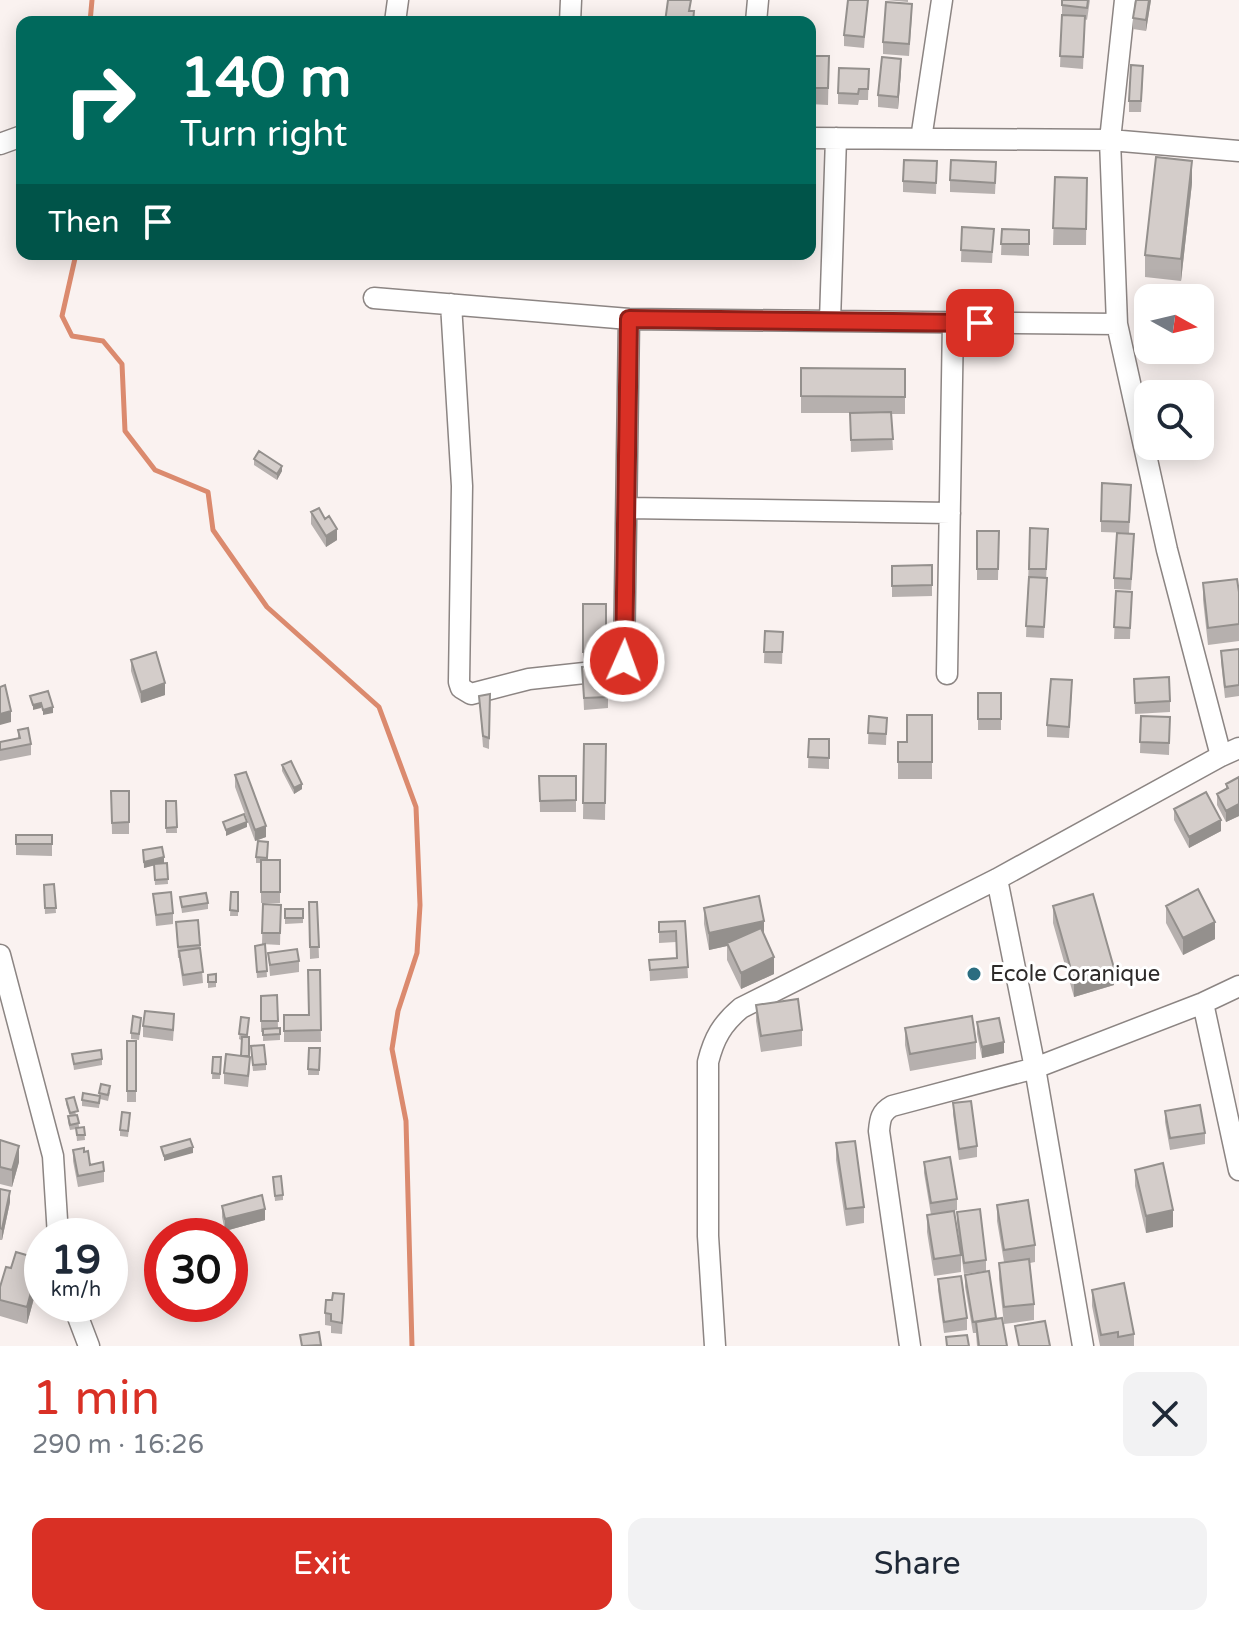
<!DOCTYPE html>
<html lang="en">
<head>
<meta charset="utf-8">
<style>
	body { margin:0; font-family:"Varela Round",sans-serif; background:#f2f2f3; color:#1f2937; height:100vh; display:flex; flex-direction:column; font-size:30px; white-space:nowrap }
	* { box-sizing:border-box; margin:0 }
	p { font-size:26px; color:#747a83 }
	.icon { flex:none; width:44px; height:44px; fill:none; stroke:currentColor; stroke-width:2; stroke-linecap:round; stroke-linejoin:round }
	.map { position:relative; height:1346px; overflow:hidden }
	.side { display:flex; flex-direction:column; background:#fff; flex:1 }
	.side>* { flex:none }
	.banner { position:absolute; left:16px; top:16px; width:800px; height:244px; border-radius:16px; box-shadow:0 4px 20px #0003; background:#00695c; color:#fff; overflow:hidden }
	.needle { width:52px; rotate:98deg }
	.fabs { position:absolute; left:1134px; top:284px; display:grid; gap:16px }
	.fabs a { display:grid; place-items:center; width:80px; height:80px; border-radius:16px; background:#fff; box-shadow:0 4px 20px #0003; font-size:40px }
	.speed { position:absolute; left:24px; top:1218px; display:flex; gap:16px; font-size:40px; font-weight:700; text-align:center }
	.speed>* { display:grid; place-content:center; width:104px; height:104px; border-radius:50%; background:#fff; box-shadow:0 4px 20px #0003; line-height:1 }
	.speed small { font-size:20px; font-weight:400 }
	.speed .limit { border:12px solid #d22; background:#fff; color:#111 }
	.pin { position:absolute; display:grid; place-items:center; width:68px; height:68px; color:#fff; margin:-34px; border-radius:16px; box-shadow:0 4px 12px #0006 }
	.me { position:absolute; width:88px; margin:-44px; rotate:2deg; stroke-linejoin:round; filter:drop-shadow(0 0 6px #0008) }
	.turn { display:flex; align-items:center; gap:28px; height:168px; padding:0 32px; font-size:36px }
	.turn .icon { width:104px; height:104px; stroke-width:2.5 }
	.turn b { display:block; font-size:56px; line-height:68px }
	.then { display:flex; align-items:center; height:76px; padding:0 32px; background:#0003; gap:16px; font-size:30px }
	.round { display:grid; place-items:center; flex:none; width:84px; height:84px; border-radius:16px; background:#f2f2f3 }
	.head { display:flex; align-items:center; justify-content:space-between; height:136px; padding:0 32px }
	h1 { font-size:48px; font-weight:600; line-height:60px; color:#d93025 }
	.button { display:flex; gap:16px; margin-top:auto; padding:16px 32px }
	.button a { flex:1; height:92px; border-radius:16px; background:#d93025; color:#fff; font-size:32px; font-weight:600; line-height:92px; text-align:center }
	.button a+a { background:#f2f2f3; color:#1f2937 }
	.map>svg:first-child { display:block }
	.lines { fill:none; stroke-linecap:round; stroke-linejoin:round }
	.stream { stroke:#db8a6e; stroke-width:5 }
	.minor-casing { stroke:#8c8583; stroke-width:23 }
	.minor { stroke:#fff; stroke-width:20 }
	.wall { fill:#b6b0ae }
	.shaded-wall { fill:#94908d }
	.building { fill:#d4cdca; stroke:#94908d; stroke-width:2 }
	.route-casing { stroke:#8d1f18; stroke-width:20 }
	.route { stroke:#d93025; stroke-width:14 }
	.poi-dot { fill:#2b6d80; stroke:#fff; stroke-width:3 }
	.labels { text-anchor:middle; dominant-baseline:central; stroke-width:6; stroke-linejoin:round; paint-order:stroke }
	.poi-label { font-size:22px; fill:#2d2a29; stroke:#fff; text-anchor:start }
</style>
</head>
<body>
<div class="map">
<svg width="1239" height="1346" viewBox="0 0 1239 1346">
	<rect width="100%" height="100%" fill="#faf2f0"/>
	<g class="lines">
		<path class="stream" d="M90 22 92 0
			M76 254 62 316 72 336 103 341 122 364 125 431 155 470 208 492 213 530 267 607 379 707 416 807 420 905 417 953 398 1011 392 1049 406 1121 412 1346"/>
		<defs>
			<path id="minor" d="M1125 0 1110 140 1117 324 1167 550 1221 756
				M395 22 398 0
				M570 22 571 0
				M756 22 758 0
				M810 138 1110 140 1239 151
				M921 139 942 0
				M0 144 22 136
				M374 298 629 319 1117 324
				M451 304 462 486 459 682 461 688 471 694 529 679 612 670 621 667 624 661 629 319
				M830 321 836 138
				M627 508 950 513
				M947 674 953 322
				M997 879 1035 1068 1083 1346
				M0 955 53 1156 58 1236
				M1203 1003 1239 1170
				M73 1304 89 1346
				M715 1346 708 1236V1062C714 1038 722 1024 741 1008L997 879 1221 756 1239 748
				M910 1346 879 1131C880 1119 881 1112 892 1106L1035 1068 1203 1003 1239 986"/>
		</defs>
		<use href="#minor" class="minor-casing"/>
		<use href="#minor" class="minor"/>
	</g>
	<path class="wall" d="M868 0 864 48 844 46V35Z
		M885 0H908V2Z
		M1090 0 1087 20 1085 19 1083 69 1060 67 1062 16V5Z
		M1151 0 1146 31 1133 29V18Z
		M912 15 909 56 883 54V42Z
		M810 56H829L828 105 810 104Z
		M869 69 868 100H859L858 105 838 104V93Z
		M901 71 898 109 878 107V95Z
		M1143 77 1141 112H1129V101Z
		M937 161 936 194 903 192V181Z
		M996 174 995 194 950 192V180Z
		M1055 177 1087 178 1086 245H1053Z
		M1192 183 1181 281 1145 277V255Z
		M962 227 994 229 992 263 961 262Z
		M1002 229 1029 230V256L1001 255Z
		M801 368 905 369V414H891L893 450 851 452 850 413H801Z
		M254 459 282 471 277 480 254 465Z
		M1131 496 1129 533 1101 532V521Z
		M311 512 337 540 326 547 311 524Z
		M1030 528 1048 529 1044 638 1026 637Z
		M977 531H999L998 580H977Z
		M1134 545 1131 590 1114 589V578Z
		M932 565V596L892 597V566Z
		M1203 583 1239 592V641L1208 645 1203 600Z
		M1116 591 1132 592 1130 639H1114Z
		M583 604H606V663H583Z
		M765 631 783 632 782 664 764 663Z
		M1239 649V696L1225 698 1221 662V651Z
		M131 660 165 695 141 703 131 671Z
		M582 667 608 697V708L584 710Z
		M1134 679 1170 701V712L1135 714Z
		M1072 692 1069 738 1047 737V725Z
		M978 693H1001V730H978Z
		M490 694 489 749 483 747 479 696Z
		M932 715V779H898V742H907Z
		M869 716 887 718 886 745 868 744Z
		M1141 716 1170 717 1169 755 1140 753Z
		M18 730 31 744V755L0 761V742L18 738Z
		M809 739H829V769L808 768Z
		M584 744H606L605 820 583 819Z
		M282 765 302 789 294 794 282 771Z
		M235 775 266 837 255 841 235 787Z
		M539 776H576V812H540Z
		M1239 777V816L1226 822 1217 805V794L1226 790V784Z
		M111 791H129V834H112Z
		M166 801H176L177 833H166Z
		M1174 809 1221 831 1189 848 1174 820Z
		M16 835H52V856L16 855Z
		M268 848 267 860H280V903H261V863H256V857Z
		M143 850 164 863H167L168 884 155 885 154 865 144 868Z
		M54 884 56 913 45 914 44 885Z
		M231 892H238V916H230Z
		M153 894 173 913V924L156 926Z
		M180 897 208 903V909L182 913Z
		M309 902H317L319 958 310 959Z
		M263 904 281 905 280 945 262 944Z
		M1053 906 1114 985 1074 997 1053 923Z
		M1166 906 1215 939 1183 955 1166 923Z
		M704 908 764 934 774 974 741 989 727 960V946L709 950 704 924Z
		M285 909H303V923L285 924Z
		M198 920 203 983 183 986 179 958H178L176 922Z
		M685 921 688 978 650 981 649 960 677 958 676 942 659 943V922Z
		M265 944 267 977 257 978 255 946Z
		M268 953 299 961V972L270 976Z
		M320 970 321 1042H284V1015H309Z
		M208 975 216 982V987L208 988Z
		M277 995 278 1028H280V1040L263 1041V1032H261V996Z
		M756 1005 802 1030V1046L761 1052 756 1021Z
		M241 1017 249 1018 247 1037 250 1068 248 1087 224 1084V1073L241 1056V1040L239 1039Z
		M977 1022 1004 1053 982 1058 977 1034Z
		M141 1023 139 1040 131 1039V1033Z
		M143 1026H174L173 1041 143 1037Z
		M905 1028 976 1042V1059L910 1071 905 1045Z
		M127 1041H136V1102H127Z
		M320 1048 319 1075H308V1069Z
		M251 1052 266 1064V1070L253 1071Z
		M72 1054 102 1059V1065L74 1070Z
		M213 1057H221L220 1079H212Z
		M110 1092 108 1101 100 1099 99 1108 82 1106V1100L99 1096V1093Z
		M66 1099 78 1117 79 1127H84L85 1140 77 1141 76 1129 70 1130 68 1122V1116H70L66 1104Z
		M953 1103 977 1146V1157L959 1160 953 1114Z
		M1165 1111 1205 1133V1144L1170 1150 1165 1122Z
		M130 1118 128 1137 120 1136V1130Z
		M0 1140 19 1162 12 1187 0 1184Z
		M836 1143 864 1207V1223L846 1226 836 1160Z
		M73 1150 84 1152 90 1165 104 1171V1182L78 1187 73 1161Z
		M924 1162 957 1199V1210L931 1215 924 1173Z
		M1135 1170 1173 1227 1146 1233 1135 1186Z
		M273 1177 283 1195V1200L275 1201Z
		M0 1189 10 1202 2 1240H0Z
		M997 1205 1035 1245V1262L1030 1263 1034 1304V1320L1004 1324 999 1279V1263L1004 1262 997 1221Z
		M222 1206 265 1220 225 1231 222 1217Z
		M957 1212 986 1260V1271L964 1274 957 1223Z
		M927 1215 961 1255V1272L934 1276 927 1232Z
		M965 1275 996 1318 1007 1346H977L976 1333H973L965 1287Z
		M40 1276 27 1324 0 1316V1287Z
		M938 1279 967 1318V1330L944 1333 938 1290Z
		M1092 1290 1134 1334V1346H1100L1092 1306Z
		M332 1300 344 1305 342 1334 331 1333V1326L325 1325V1313Z"/>
	<path class="shaded-wall" d="M1149 0H1151L1146 31V20Z
		M901 59V71L898 109V97Z
		M1192 161V183L1181 281V259Z
		M282 466V471L277 480V474Z
		M337 529V540L326 547V536Z
		M165 683V695L141 703V692Z
		M41 703V708L33 710V705Z
		M53 707V713L43 715V710Z
		M11 711V722L0 725V714Z
		M302 784V789L294 794V788Z
		M1239 804V816L1226 822V811Z
		M1221 820V831L1189 848V837Z
		M247 822V827L226 836V830Z
		M266 826V837L255 841V830Z
		M164 857V863L144 868V862Z
		M764 921V938L727 943V946L709 950V933Z
		M1215 922V939L1183 955V938Z
		M774 957V974L741 989V973Z
		M1114 968V985L1074 997V980Z
		M1004 1042V1053L982 1058V1047Z
		M19 1146V1162L12 1187V1170Z
		M193 1147V1153L164 1161V1156Z
		M10 1191V1202L2 1240V1229Z
		M265 1209V1220L225 1231V1219Z
		M1173 1210V1227L1146 1233V1216Z
		M40 1259V1276L27 1324V1307Z"/>
	<path class="building" d="M668 0H691L689 11H694L693 22H665Z
		M848 0H868L864 37 844 35Z
		M1062 0H1088L1087 8 1062 5Z
		M1136 0H1149L1146 20 1133 18Z
		M886 2 912 4 909 44 883 42Z
		M1062 15 1085 16 1083 57 1060 56Z
		M810 56H829L828 88H810Z
		M882 57 901 59 898 97 878 95Z
		M1131 65 1143 66 1141 101H1129Z
		M839 68 869 69 868 89H859L858 94 838 93Z
		M1156 157 1192 161 1181 259 1145 255Z
		M904 160 937 161 936 183 903 181Z
		M951 160 996 162 995 183 950 180Z
		M1055 177 1087 178 1086 229 1053 228Z
		M962 227 994 229 992 252 961 250Z
		M1002 229 1029 230V244H1001Z
		M801 368 905 369V397L801 396Z
		M891 412 893 439 851 440 850 413Z
		M259 451 282 466 277 474 254 459Z
		M1102 483 1131 485 1129 522 1101 521Z
		M319 508 325 519 329 516 337 529 326 536 311 512Z
		M1030 528 1048 529 1046 569H1029Z
		M977 531H999L998 569H977Z
		M1117 533 1134 534 1131 579 1114 578Z
		M932 565V585L892 586V566Z
		M1029 577 1047 578 1044 627 1026 626Z
		M1237 579 1239 592V624L1208 628 1203 583Z
		M1116 591 1132 592 1130 628 1114 627Z
		M583 604H606V652H583Z
		M765 631 783 632 782 652H764Z
		M1239 649V685L1225 687 1221 651Z
		M156 652 165 683 141 692 131 660Z
		M606 666 608 697 584 698 582 667Z
		M1169 677 1170 701 1135 703 1134 679Z
		M1051 679 1072 680 1069 727 1047 725Z
		M5 685 11 711 0 714V687Z
		M48 691 53 707 43 710 41 703 33 705 30 696Z
		M978 693H1001V719H978Z
		M490 694 489 738 483 736 479 696Z
		M907 715H932V762H898V742H907Z
		M869 716 887 718 886 734 868 733Z
		M1141 716 1170 717 1169 743 1140 742Z
		M28 728 31 744 0 750V742L20 738 18 730Z
		M809 739H829V758L808 757Z
		M584 744H606L605 803H583Z
		M291 761 302 784 294 788 282 765Z
		M246 772 266 826 255 830 235 775Z
		M539 776H576V800L540 801Z
		M1239 777V804L1226 811 1217 794 1228 788 1226 784Z
		M111 791H129V822L112 823Z
		M1206 792 1221 820 1189 837 1174 809Z
		M166 801H176L177 827 166 828Z
		M244 814 247 822 226 830 223 822Z
		M16 835H52V844H16Z
		M258 841 268 842 267 858 256 857Z
		M162 847 164 857 144 862 143 850Z
		M261 860H280V892H261Z
		M167 863 168 879 155 880 154 864Z
		M54 884 56 908H45L44 885Z
		M1198 889 1215 922 1183 938 1166 906Z
		M171 892 173 913 156 915 153 894Z
		M231 892H238V911L230 910Z
		M206 893 208 903 182 907 180 897Z
		M1093 894 1114 968 1074 980 1053 906Z
		M759 896 764 921 709 933 704 908Z
		M309 902H317L319 947H310Z
		M263 904 281 905 280 933H262Z
		M285 909H303V918H285Z
		M198 920 200 945 178 947 176 922Z
		M685 921 688 967 650 970 649 960 677 958 676 931 659 932V922Z
		M761 928 774 957 741 973 727 943Z
		M265 944 267 971 257 972 255 946Z
		M200 948 203 972 183 975 179 951Z
		M297 949 299 961 270 965 268 953Z
		M308 970H320L321 1030 284 1031V1015H309Z
		M216 974V982H208V975Z
		M277 995 278 1021H261V996Z
		M798 999 802 1030 761 1036 756 1005Z
		M145 1011 174 1014 173 1030 143 1026Z
		M133 1016 141 1018 139 1034 131 1033Z
		M972 1016 976 1042 910 1054 905 1028Z
		M241 1017 249 1018 247 1035 239 1034Z
		M999 1018 1004 1042 982 1047 977 1022Z
		M280 1028V1034L263 1035V1029Z
		M242 1037H249V1056H241Z
		M127 1041H136V1091H127Z
		M264 1045 266 1064 253 1065 251 1046Z
		M309 1048H320L319 1070 308 1069Z
		M101 1050 102 1059 74 1064 72 1054Z
		M226 1054 250 1057 248 1076 224 1073Z
		M213 1057H221L220 1074 212 1073Z
		M101 1084 110 1086 108 1095 99 1093Z
		M83 1093 100 1096 99 1103 82 1100Z
		M74 1097 78 1111 70 1113 66 1099Z
		M971 1101 977 1146 959 1149 953 1103Z
		M1200 1105 1205 1133 1170 1138 1165 1111Z
		M122 1112 130 1113 128 1131 120 1130Z
		M77 1115 79 1123 70 1125 68 1116Z
		M84 1127 85 1135H77L76 1128Z
		M190 1139 193 1147 164 1156 161 1147Z
		M0 1140 19 1146 12 1170 0 1167Z
		M855 1141 864 1207 846 1209 836 1143Z
		M84 1148V1152L88 1151 90 1165 103 1162 104 1171 78 1176 73 1150Z
		M950 1157 957 1199 931 1203 924 1162Z
		M1163 1163 1173 1210 1146 1216 1135 1170Z
		M281 1176 283 1195 275 1196 273 1177Z
		M0 1189 10 1191 2 1229 0 1228Z
		M262 1195 265 1209 225 1219 222 1206Z
		M1028 1200 1035 1245 1004 1250 997 1205Z
		M980 1209 986 1260 964 1263 957 1212Z
		M954 1211 961 1255 934 1259 927 1215Z
		M16 1252 40 1259 27 1307 0 1300V1287L6 1267 11 1268Z
		M1029 1259 1034 1304 1004 1307 999 1263Z
		M989 1271 996 1318 973 1322 965 1275Z
		M961 1276 967 1318 944 1322 938 1279Z
		M1124 1283 1134 1334 1118 1337V1332L1101 1335 1092 1290Z
		M333 1293 344 1294 342 1323 331 1321V1314L325 1313 326 1300H332Z
		M1002 1318 1007 1346H979L976 1322Z
		M1045 1321 1050 1346H1019L1015 1326Z
		M319 1332 321 1345 302 1346 300 1335Z
		M967 1335 969 1346H947L946 1337Z"/>
	<g class="lines">
		<defs>
			<path id="route" d="M624 661 629 319 980 323"/>
		</defs>
		<use href="#route" class="route-casing"/>
		<use href="#route" class="route"/>
	</g>
	<circle class="poi-dot" cx="974" cy="974" r="8"/>
	<g class="labels">
		<g class="poi-label">
			<text x="990" y="974">Ecole Coranique</text>
		</g>
	</g>
</svg>
<div class="fabs">
<a><svg class="needle" viewBox="-14 -14 28 28"><path d="M0-13l5 13h-10z" fill="#e53935"/><path d="M0 13l5-13h-10z" fill="#747a83"/></svg></a>
<a><svg class="icon" aria-label="search" viewBox="0 0 24 24"><circle cx="10" cy="10" r="6"/><path d="M15 15l6 6"/></svg></a>
</div>
<div class="speed"><div>19<small>km/h</small></div><div class="limit">30</div></div>
<div class="pin" style="left:980px;top:323px;background:#d93025"><svg class="icon" aria-label="arrive" viewBox="0 0 24 24"><path d="M6 21V4h12l-3 4 3 4H6"/></svg></div>
<svg class="me" style="left:624px;top:661px" viewBox="-20 -20 40 40"><circle r="17" fill="#d93025" stroke="#fff" stroke-width="3"/><path d="M0-11L8 9 0 5-8 9z" fill="#fff"/></svg>
<div class="banner">
<div class="turn"><svg class="icon" aria-label="right" viewBox="0 0 24 24"><path d="M7 20v-9h11M14 6l5 5-5 5"/></svg><div><b>140 m</b>Turn right</div></div>
<div class="then">Then<svg class="icon" aria-label="arrive" viewBox="0 0 24 24"><path d="M6 21V4h12l-3 4 3 4H6"/></svg></div>
</div>
</div>
<section class="side">
<div class="head"><div><h1>1 min</h1><p>290 m · 16:26</p></div><a class="round"><svg class="icon" aria-label="close" viewBox="0 0 24 24"><path d="M6 6l12 12M18 6L6 18"/></svg></a></div>
<div class="button"><a>Exit</a><a>Share</a></div>
</section>
</body>
</html>
